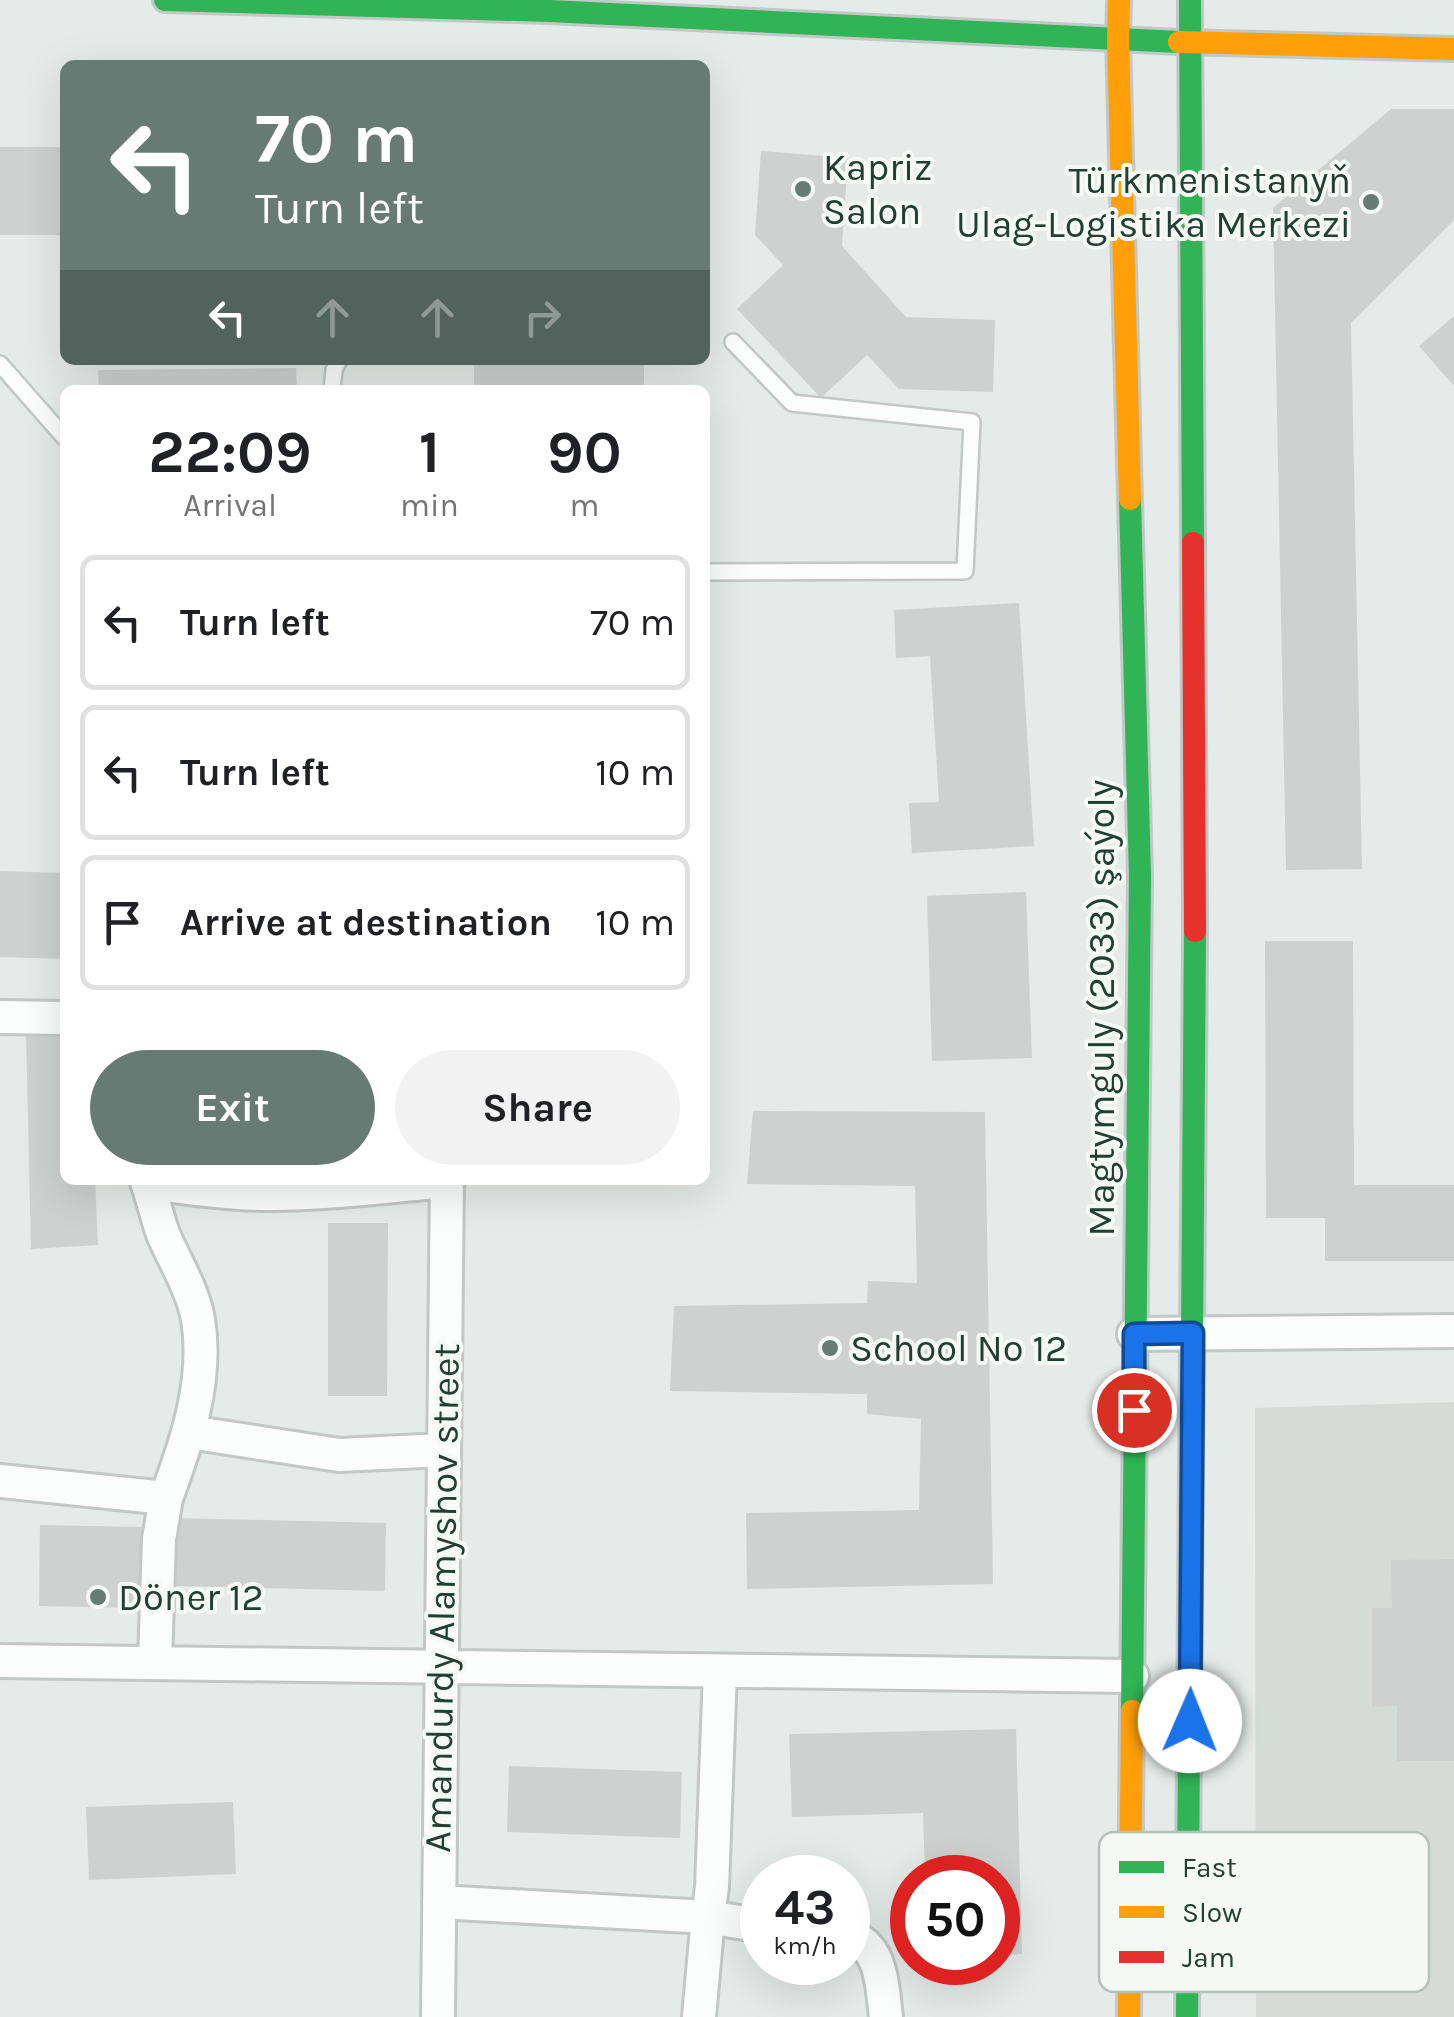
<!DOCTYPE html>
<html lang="en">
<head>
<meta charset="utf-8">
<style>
	body { margin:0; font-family:Karla,sans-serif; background:#f2f2f2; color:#202124; height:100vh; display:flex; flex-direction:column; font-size:38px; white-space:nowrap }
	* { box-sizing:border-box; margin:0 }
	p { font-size:32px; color:#757577 }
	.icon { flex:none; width:55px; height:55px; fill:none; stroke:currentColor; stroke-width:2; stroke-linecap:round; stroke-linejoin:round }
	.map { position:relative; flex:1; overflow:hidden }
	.panel { position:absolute; left:60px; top:385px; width:650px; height:800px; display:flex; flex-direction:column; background:#fff; border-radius:15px; box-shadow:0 10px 40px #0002 }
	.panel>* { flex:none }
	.banner { position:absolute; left:60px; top:60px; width:650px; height:305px; border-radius:15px; box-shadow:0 10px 40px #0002; background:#677b74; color:#fff; overflow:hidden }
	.speed { position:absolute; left:740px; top:1855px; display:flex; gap:20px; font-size:50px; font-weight:700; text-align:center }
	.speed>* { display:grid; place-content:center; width:130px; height:130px; border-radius:50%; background:#fff; box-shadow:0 10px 40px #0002; line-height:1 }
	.speed small { font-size:25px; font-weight:400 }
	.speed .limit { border:15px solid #d22; background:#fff; color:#111 }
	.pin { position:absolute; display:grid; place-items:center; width:85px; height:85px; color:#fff; margin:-42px; border:5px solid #fff; border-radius:50%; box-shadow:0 2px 10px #0007 }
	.me { position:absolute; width:110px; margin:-55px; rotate:1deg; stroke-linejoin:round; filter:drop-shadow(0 0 8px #0008) }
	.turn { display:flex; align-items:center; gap:35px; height:210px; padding:0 30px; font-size:45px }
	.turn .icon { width:130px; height:130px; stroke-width:2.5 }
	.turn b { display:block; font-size:70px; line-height:85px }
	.lanes { display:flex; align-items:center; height:95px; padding:0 30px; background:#0003; justify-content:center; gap:50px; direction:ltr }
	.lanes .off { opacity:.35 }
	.eta { display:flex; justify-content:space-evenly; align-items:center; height:170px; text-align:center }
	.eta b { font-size:60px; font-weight:700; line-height:70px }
	.button { display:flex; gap:20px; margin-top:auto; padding:20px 30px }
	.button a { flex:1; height:115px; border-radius:60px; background:#677b74; color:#fff; font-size:40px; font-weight:700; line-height:115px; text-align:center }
	.button a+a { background:#f2f2f2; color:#202124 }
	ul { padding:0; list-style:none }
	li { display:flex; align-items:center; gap:30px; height:135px; margin:0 20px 15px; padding:0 10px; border:5px solid #e0e0e0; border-radius:15px }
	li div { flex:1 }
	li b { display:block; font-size:38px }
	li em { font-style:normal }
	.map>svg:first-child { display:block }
	.built { fill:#d4dcd8 }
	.building { fill:#cdd2d0 }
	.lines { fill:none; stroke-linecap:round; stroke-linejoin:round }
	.lane-casing { stroke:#c2c8c5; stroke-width:20 }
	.street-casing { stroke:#c2c8c5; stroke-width:38 }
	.fast-casing { stroke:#c1c8c5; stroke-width:28 }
	.slow-casing { stroke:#c1c8c5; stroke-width:28 }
	.jam-casing { stroke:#c1c8c5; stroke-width:28 }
	.lane { stroke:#fbfcfc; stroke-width:15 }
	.street { stroke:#fbfcfc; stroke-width:32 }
	.fast { stroke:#30b455; stroke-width:22 }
	.slow { stroke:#ff9f0a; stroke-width:22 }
	.jam { stroke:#e5322d; stroke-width:22 }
	.route-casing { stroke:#114b97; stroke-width:25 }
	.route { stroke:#1a73e8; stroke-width:18 }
	.poi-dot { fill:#677b74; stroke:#f4f9f6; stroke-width:4 }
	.labels { text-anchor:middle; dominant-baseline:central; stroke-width:8; stroke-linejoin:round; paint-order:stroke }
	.poi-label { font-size:38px; fill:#233e35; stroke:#f4f9f6; text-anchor:start }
	.street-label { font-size:38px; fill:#233e35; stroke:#f4f9f6 }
	.key { fill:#f4f9f6; stroke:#b5c1bc; stroke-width:2.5 }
	.key-label { font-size:28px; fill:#233e35 }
</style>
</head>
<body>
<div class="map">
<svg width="1454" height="2017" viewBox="0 0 1454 2017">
	<rect width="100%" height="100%" fill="#e5ebe8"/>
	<path class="built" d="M1454 1402V2017H1256L1255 1408Z"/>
	<path class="building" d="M1391 109H1454V220L1351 323 1362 869 1286 870 1273 208Z
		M0 147H65V235H0Z
		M761 151 848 158 842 246 906 317 995 320 993 392 899 389 867 355 821 398 737 309 783 265 755 235Z
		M1454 316V386L1419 346Z
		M474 360H644V390H474Z
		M296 368 297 390H99L98 370Z
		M1019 603 1034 846 912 853 909 803 939 802 930 656 896 658 894 610Z
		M0 871 65 873V959L0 957Z
		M1026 892 1032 1058 932 1061 927 896Z
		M1265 941H1353L1354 1185H1454V1261H1325V1218H1266Z
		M26 1033 65 1035V1180H95L98 1245 31 1249Z
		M753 1111 985 1112 993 1584 747 1589 746 1513 919 1510 921 1419 867 1414V1394L670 1391 674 1306 867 1303 868 1281 917 1283 915 1186 747 1184Z
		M328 1223H388L387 1396H328Z
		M178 1518 386 1523 385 1591 176 1586Z
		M40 1525 141 1527 140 1608 39 1606Z
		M1454 1559V1761H1397V1706L1372 1707V1608H1392L1391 1560Z
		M1016 1729 1022 1954 998 1955V1878H925L923 1813 792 1817 789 1734Z
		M509 1766 682 1772 680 1838 507 1832Z
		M233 1802 236 1874 89 1880 86 1807Z"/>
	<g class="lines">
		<defs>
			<path id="lane" d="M0 364 65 438
				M332 390 334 370 339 360
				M705 574 707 572 965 571 972 422 792 403 733 342"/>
			<path id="street" d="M0 1017 65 1018
				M147 1180V1182C178 1187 208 1191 239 1193 308 1197 378 1187 447 1181
				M147 1182C153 1199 157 1217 163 1234 175 1262 192 1288 198 1319 208 1380 187 1442 166 1498
				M1134 1334 1454 1331
				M189 1432 339 1455 444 1450
				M0 1481 166 1498 159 1539 155 1663
				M0 1661 1132 1676
				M720 1671 712 1887 708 1917 762 1926
				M439 1902 708 1917 699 2017
				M848 1936C883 1945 882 1987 886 2017
				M438 2017 447 1180"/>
			<path id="fast" d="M165 0 549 11 1179 42
				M1190 0 1193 543
				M1130 499 1140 876 1132 1711
				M1187 2017 1195 931"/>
			<path id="slow" d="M1119 0 1118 40 1130 499
				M1179 42 1454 49
				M1129 2017 1132 1711"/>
			<path id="jam" d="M1193 543 1195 931"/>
		</defs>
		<use href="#lane" class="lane-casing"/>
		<use href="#street" class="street-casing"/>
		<use href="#fast" class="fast-casing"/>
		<use href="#slow" class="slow-casing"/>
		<use href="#jam" class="jam-casing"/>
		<use href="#lane" class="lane"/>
		<use href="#street" class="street"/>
		<use href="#fast" class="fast"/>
		<use href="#slow" class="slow"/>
		<use href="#jam" class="jam"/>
	</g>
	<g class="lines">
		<defs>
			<path id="route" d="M1134 1410V1334L1193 1333 1190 1721"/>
		</defs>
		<use href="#route" class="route-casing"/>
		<use href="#route" class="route"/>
	</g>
	<g class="poi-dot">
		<circle cx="803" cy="189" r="10"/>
		<circle cx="1371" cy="202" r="10"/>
		<circle cx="830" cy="1348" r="10"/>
		<circle cx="98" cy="1597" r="10"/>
	</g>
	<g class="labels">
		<g class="poi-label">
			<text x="823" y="167">Kapriz<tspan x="823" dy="44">Salon</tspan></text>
			<text x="1351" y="180" text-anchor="end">Türkmenistanyň<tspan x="1351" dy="44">Ulag-Logistika Merkezi</tspan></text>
			<text x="850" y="1348">School No 12</text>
			<text x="118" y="1597">Döner 12</text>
		</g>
		<g class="street-label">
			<text transform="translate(1101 1008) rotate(-90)">Magtymguly (2033) şaýoly</text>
			<text transform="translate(442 1598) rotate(-89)">Amandurdy Alamyshov street</text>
		</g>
	</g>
	<rect x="1099" y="1832" width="330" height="160" rx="15" class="key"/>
	<rect x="1119" y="1861" width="45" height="12" fill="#30b455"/>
	<rect x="1119" y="1906" width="45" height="12" fill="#ff9f0a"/>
	<rect x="1119" y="1951" width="45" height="12" fill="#e5322d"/>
	<g class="key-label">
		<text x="1182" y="1877">Fast</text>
		<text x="1182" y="1922">Slow</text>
		<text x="1182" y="1967">Jam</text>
	</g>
</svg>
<div class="speed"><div>43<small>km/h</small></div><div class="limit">50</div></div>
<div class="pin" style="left:1134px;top:1410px;background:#d93025"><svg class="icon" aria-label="arrive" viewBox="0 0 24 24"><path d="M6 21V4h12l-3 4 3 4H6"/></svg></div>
<svg class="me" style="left:1190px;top:1721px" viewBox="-20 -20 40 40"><circle r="19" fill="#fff"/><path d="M0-13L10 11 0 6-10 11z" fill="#1a73e8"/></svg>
<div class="banner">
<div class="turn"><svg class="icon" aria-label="left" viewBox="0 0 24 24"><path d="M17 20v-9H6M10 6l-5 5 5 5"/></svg><div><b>70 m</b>Turn left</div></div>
<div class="lanes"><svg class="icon" aria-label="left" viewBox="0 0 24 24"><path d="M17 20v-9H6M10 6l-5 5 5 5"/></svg><svg class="icon off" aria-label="ahead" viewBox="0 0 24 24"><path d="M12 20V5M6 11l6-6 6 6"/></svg><svg class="icon off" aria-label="ahead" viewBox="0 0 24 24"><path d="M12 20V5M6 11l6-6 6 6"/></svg><svg class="icon off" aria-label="right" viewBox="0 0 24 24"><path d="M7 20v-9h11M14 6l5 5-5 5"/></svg></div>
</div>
<section class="panel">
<div class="eta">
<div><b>22:09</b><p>Arrival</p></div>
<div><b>1</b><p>min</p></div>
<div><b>90</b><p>m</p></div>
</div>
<ul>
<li><svg class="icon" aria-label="left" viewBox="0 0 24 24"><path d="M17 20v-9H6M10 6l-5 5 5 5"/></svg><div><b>Turn left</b></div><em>70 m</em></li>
<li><svg class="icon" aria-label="left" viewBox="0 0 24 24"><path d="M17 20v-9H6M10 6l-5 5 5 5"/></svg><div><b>Turn left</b></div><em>10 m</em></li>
<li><svg class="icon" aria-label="arrive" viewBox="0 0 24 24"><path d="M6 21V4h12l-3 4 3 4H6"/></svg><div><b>Arrive at destination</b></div><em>10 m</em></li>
</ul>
<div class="button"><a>Exit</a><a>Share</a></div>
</section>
</div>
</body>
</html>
